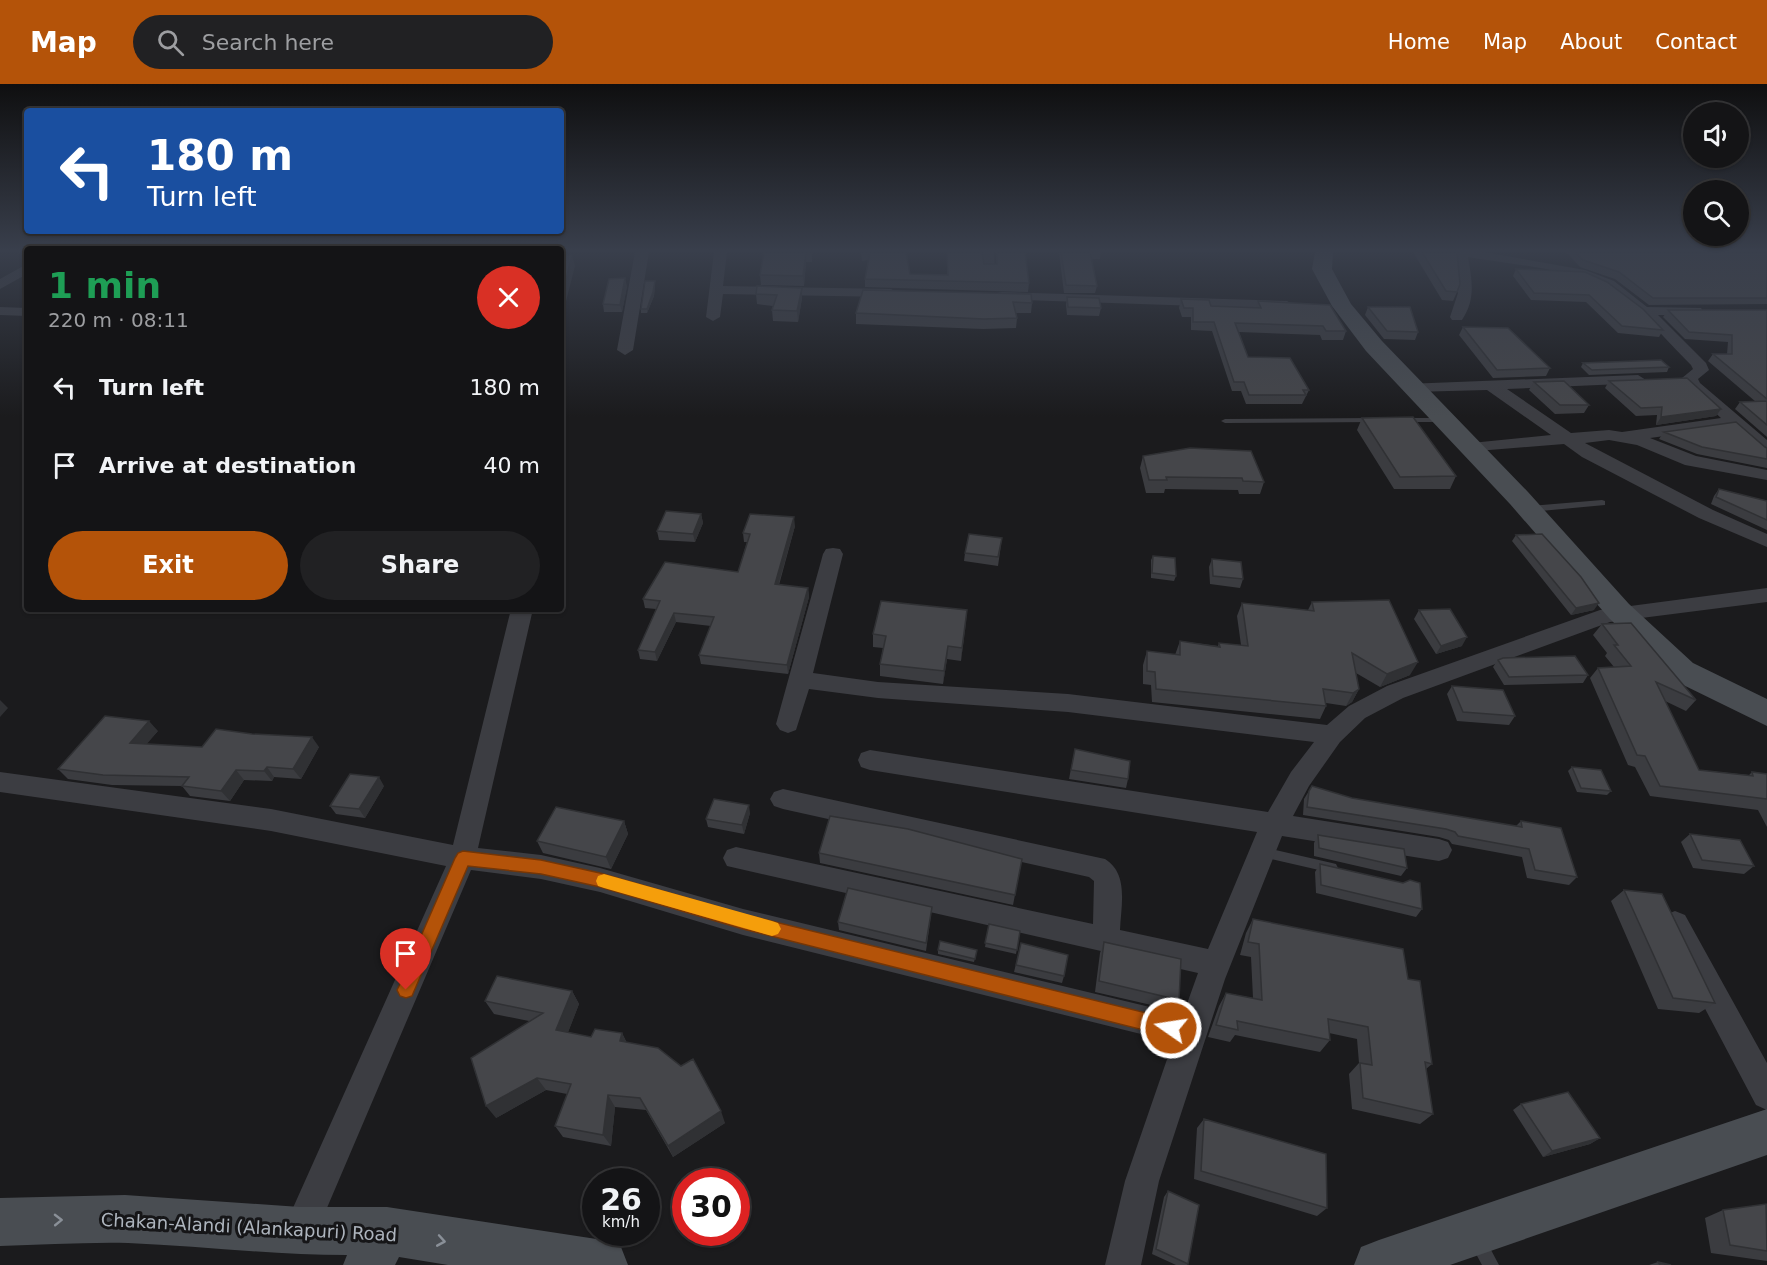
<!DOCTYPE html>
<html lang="en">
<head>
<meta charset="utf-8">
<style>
	body { margin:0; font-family:"DejaVu Sans",sans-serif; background:#212123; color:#f1f3f6; height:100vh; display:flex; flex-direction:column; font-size:22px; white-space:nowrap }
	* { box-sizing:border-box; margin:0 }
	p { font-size:20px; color:#9d9ea1 }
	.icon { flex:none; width:33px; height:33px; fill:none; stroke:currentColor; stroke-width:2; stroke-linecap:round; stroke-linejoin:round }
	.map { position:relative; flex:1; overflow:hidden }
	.details { position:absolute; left:24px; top:162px; width:540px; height:366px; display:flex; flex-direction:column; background:#141416; border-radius:6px; box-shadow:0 2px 4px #0004,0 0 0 2px #333335 }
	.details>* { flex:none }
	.top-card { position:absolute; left:24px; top:24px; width:540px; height:126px; border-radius:6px; box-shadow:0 2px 4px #0004,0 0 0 2px #333335; background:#1a4fa0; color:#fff; overflow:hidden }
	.controls { position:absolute; left:1683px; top:18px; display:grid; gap:12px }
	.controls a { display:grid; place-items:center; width:66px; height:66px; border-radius:50%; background:#141416; box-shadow:0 2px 4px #0004,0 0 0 2px #333335; font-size:30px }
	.speed { position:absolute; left:582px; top:1084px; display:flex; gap:12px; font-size:30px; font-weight:700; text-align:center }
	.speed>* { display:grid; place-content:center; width:78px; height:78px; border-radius:50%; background:#141416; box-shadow:0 2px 4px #0004,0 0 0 2px #333335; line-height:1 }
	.speed small { font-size:15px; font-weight:400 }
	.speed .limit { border:9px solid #d22; background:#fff; color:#111 }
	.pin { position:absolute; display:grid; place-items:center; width:51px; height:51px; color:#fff; margin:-62px -26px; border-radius:50% 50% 50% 0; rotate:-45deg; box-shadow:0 0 6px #0007 }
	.pin .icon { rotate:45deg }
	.me { position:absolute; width:66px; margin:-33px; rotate:283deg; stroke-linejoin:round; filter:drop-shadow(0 0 4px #0008) }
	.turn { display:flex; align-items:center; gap:21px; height:126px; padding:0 24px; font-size:27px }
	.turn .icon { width:78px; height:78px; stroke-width:2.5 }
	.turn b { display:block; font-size:42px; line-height:51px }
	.round { display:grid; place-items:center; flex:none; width:63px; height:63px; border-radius:32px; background:#212123 }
	.summary { display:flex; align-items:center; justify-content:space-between; height:102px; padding:0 24px }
	h1 { font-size:36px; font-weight:700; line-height:45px; color:#1e9e55 }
	.primary-button { display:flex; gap:12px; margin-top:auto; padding:12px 24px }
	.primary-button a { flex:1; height:69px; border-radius:36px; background:#b45309; color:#fff; font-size:24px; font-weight:700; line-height:69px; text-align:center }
	.primary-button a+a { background:#212123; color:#f1f3f6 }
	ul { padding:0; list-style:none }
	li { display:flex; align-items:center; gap:18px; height:78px; padding:0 24px }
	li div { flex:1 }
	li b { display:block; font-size:22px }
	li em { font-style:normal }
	header { display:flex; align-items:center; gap:36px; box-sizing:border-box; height:84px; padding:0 30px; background:#b45309; color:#fff }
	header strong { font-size:28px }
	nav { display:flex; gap:33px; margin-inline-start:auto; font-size:21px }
	.search { width:420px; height:54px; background:#212123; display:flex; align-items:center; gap:15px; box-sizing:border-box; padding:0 21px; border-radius:33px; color:#9d9ea1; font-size:22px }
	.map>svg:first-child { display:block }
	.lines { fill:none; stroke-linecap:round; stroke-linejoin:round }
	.service { fill:#3c3d42; fill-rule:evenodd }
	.minor { fill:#3c3d42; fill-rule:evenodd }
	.secondary { fill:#494d52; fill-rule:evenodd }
	.wall { fill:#3b3c40 }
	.shaded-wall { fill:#303134 }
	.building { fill:#45464a; stroke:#303134; stroke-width:1.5 }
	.oneway { stroke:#8a9098 }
	.route { fill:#b45309; stroke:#753606; stroke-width:1.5 }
	.slow { fill:#f59e0b }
	.labels { text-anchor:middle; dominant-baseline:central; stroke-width:6; stroke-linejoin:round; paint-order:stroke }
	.near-street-label { font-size:18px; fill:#adb4bd; stroke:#161618 }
</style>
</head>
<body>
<header>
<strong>Map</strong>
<div class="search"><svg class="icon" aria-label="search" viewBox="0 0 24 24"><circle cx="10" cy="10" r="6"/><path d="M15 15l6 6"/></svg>Search here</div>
<nav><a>Home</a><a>Map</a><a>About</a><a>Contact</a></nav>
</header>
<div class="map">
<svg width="1767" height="1181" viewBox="0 0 1767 1181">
	<rect width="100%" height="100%" fill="#1b1b1d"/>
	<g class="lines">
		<path class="service" d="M1375 334H1378V338L1225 339 1221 337 1225 335Z
			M1399 334H1443L1447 336 1443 338H1399Z
			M1602 416 1605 417V421L1530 428 1526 425 1530 422Z
			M1262 763 1332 779 1336 780 1338 784 1336 788 1332 789 1262 773 1258 772 1256 768 1258 764Z
			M1477 1149 1483 1151 1499 1181H1482L1469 1157 1471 1151Z"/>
		<path class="minor" d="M635 168H649L633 266 625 271 617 266Z
			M714 168H727L723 202 891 205 898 209 891 213 723 210 720 233 713 237 706 233Z
			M982 168H994L995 187H985Z
			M1453 168H1484L1585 186 1614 197 1647 223 1701 224 1703 227 1701 230 1696 231H1658L1706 279 1709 286 1698 295 1700 299 1767 356V370L1761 369 1731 343 1650 354 1696 372 1767 386V396L1685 381 1637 361 1609 356 1585 359 1713 426 1767 450V463L1699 434 1582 373 1564 360 1465 368 1462 364 1465 360 1471 359 1551 351 1487 306 1412 308 1406 306 1404 303 1406 300 1638 291 1646 296 1644 299 1507 305 1571 349 1609 346 1622 348 1721 334 1684 301 1682 294 1693 285 1691 281C1664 254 1636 219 1602 202 1564 184 1509 180 1468 173 1472 196 1476 215 1462 236H1452L1450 233 1458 209Z
			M27 180V190L0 205V195Z
			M1002 208 1287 217 1294 221 1287 225 997 215V209Z
			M0 223 27 224V232L0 231Z
			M833 464 840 465 843 470 813 589 878 598 1068 610 1327 641 1349 622 1387 602 1600 526 1767 504V518L1610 538 1403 614 1365 634 1340 658 1309 702 1293 732 1439 755 1448 758 1452 766 1448 774 1439 777 1282 752 1225 895 1159 1097 1141 1181H1105L1125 1097 1173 958 743 851 600 808 541 795 471 786 312 1159 300 1164 288 1159 283 1147 288 1135 446 782 271 747 0 708V688L271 725 453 761 511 525H533L478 764 541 771 600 784 743 825 1183 931 1198 889 727 782 723 774 727 766 736 763 1093 840 1094 797 1089 793 783 725 774 722 770 715 774 708 783 705 1105 775C1129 790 1121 821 1120 846L1208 865 1257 748 870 686 861 683 858 676 861 669 870 666 1268 728 1291 688 1314 658 1068 628 878 614 809 605 796 646 788 649 780 646 776 640 823 470 826 465Z
			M1675 827 1685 831 1767 979V1026L1756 1021 1665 849 1661 840 1665 831Z"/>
		<path class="secondary" d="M1315 168H1333L1332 185 1351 220 1382 257 1528 408 1629 520 1693 579 1767 615V642L1671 595 1609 534 1510 420 1366 267 1332 222 1312 185Z
			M1767 1025V1071L1450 1181H1354L1361 1163 1379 1156Z
			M125 1111 300 1123H387L603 1156 621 1163 628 1181H448L399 1173 395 1181H343L347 1171C274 1171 201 1162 128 1159 86 1158 42 1161 0 1162V1114Z"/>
	</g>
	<path class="wall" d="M764 168H812V178H806L804 202 761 201 760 191Z
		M861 168H906L910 190 947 191V168H982L984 180H996V168H1025L1029 199 1028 208 865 203V195L868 176 862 177Z
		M1059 168H1101L1100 175H1092L1097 202 1095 209H1064Z
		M1413 168H1457V208L1453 217 1442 216Z
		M1566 168H1767V220L1649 221 1615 195 1580 183Z
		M1516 185 1585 188 1663 246 1659 253 1618 249 1586 218 1531 216 1513 192Z
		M655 201 654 212 647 229H641V225Z
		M627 202 622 228H604L603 220Z
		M802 204V214L798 238 773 237 772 226 773 222 757 220 756 210Z
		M863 206 1032 219 1031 229H1016L1017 234 1016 244 983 245 856 240V229Z
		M1067 213 1101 224 1099 232 1067 231 1066 221Z
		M1181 215 1211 222 1256 224 1258 217 1346 247 1343 256H1322L1320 251 1239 248 1248 273 1309 306 1302 320H1246L1241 307H1232L1212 247 1191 246V233H1182L1179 224Z
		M1368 223 1418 248 1415 256 1384 255 1365 231Z
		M1668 226H1767V353L1735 325 1740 318H1756L1708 277 1713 270H1727L1728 258 1685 255 1663 233Z
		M1463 243 1550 284 1546 292 1493 294 1459 251Z
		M1583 279 1669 283 1667 288 1589 291 1581 283Z
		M1609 297 1721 325 1716 332 1656 341 1657 331 1636 332 1605 304Z
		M1534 298 1589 321 1584 329 1555 330 1529 306Z
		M1362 334 1456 392 1450 405H1394L1357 346Z
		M1664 348 1767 364V384L1697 370 1659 355Z
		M1143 372 1264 398 1260 410H1239L1238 406 1165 405 1164 409H1146L1140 384Z
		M1719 405 1767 417V446L1711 420 1714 412Z
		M701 430 703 439 695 458 659 456 657 447Z
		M795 442 779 501 808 504 809 513 788 590 701 580 699 571 711 542 676 538 657 577 640 575 638 566 656 525 645 524 643 515 738 488 747 458H744L743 449Z
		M1516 451 1594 526 1571 531 1512 457Z
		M1002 454 998 482 964 477 965 469Z
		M1153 472 1176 492 1174 497 1151 494V476Z
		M1212 475 1243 495 1240 504 1210 500 1209 483Z
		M1312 518 1410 591 1380 603 1356 589 1359 605 1352 618 1346 622 1326 619V622L1320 635 1152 618 1151 601 1143 600V581L1147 567 1175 571 1180 557 1218 562 1219 559 1241 561 1237 532 1242 519 1308 526Z
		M967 526 961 577 947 575 943 600 880 592V580L883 564 873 563V550Z
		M1419 526 1462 562 1436 570 1414 535Z
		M1602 540 1696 616 1686 627 1665 617 1699 686 1749 691 1752 688 1767 690V743L1758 726 1650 712 1635 683 1628 681 1590 594 1598 584 1614 583 1605 572 1607 569 1593 551Z
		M1498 576 1588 591 1583 599 1504 601 1493 583Z
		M1452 602 1515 632 1509 641 1457 637 1447 610Z
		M158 647 146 660 202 663H319L301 695 274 693 272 697 244 696 230 717 190 712 182 702 112 701 68 695 58 685Z
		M1073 674 1128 695 1126 704 1069 695Z
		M1572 683 1611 707 1607 711 1577 708 1568 687Z
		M384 702 365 734 336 730 330 722Z
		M1312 702 1352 714 1516 742 1521 737 1577 793 1569 801 1527 794 1522 773 1452 760 1449 756 1439 753 1303 731 1304 715Z
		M750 729 744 750 708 743 706 735Z
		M624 737 628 750 611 785 543 769 537 757Z
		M1690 750 1754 782 1744 790 1693 784 1681 758Z
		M1318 751 1407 784 1401 792 1314 772V759Z
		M819 769 1022 775 1013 821 820 779Z
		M1320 780 1422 825 1416 833 1316 809 1315 788Z
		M1624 806 1715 919 1699 929 1658 925 1611 817Z
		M931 831 926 867 839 846 838 838Z
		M1253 835 1408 895 1432 980 1426 985 1433 1030 1420 1040 1352 1025 1349 990 1359 979 1357 955 1329 949 1330 956 1320 968 1235 951 1230 958 1208 953 1219 922 1226 909 1253 914 1251 873 1240 871 1246 849Z
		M989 840 1020 847 1016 870 985 863Z
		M1104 858 1179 916 1173 926 1095 908 1100 869Z
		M1021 859 1064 892 1062 899 1014 888Z
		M938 866H977L974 878 938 870Z
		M572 907 579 920 568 948 591 953 622 949 627 959 725 1039 673 1073 646 1026 615 1023 611 1062 563 1053 555 1042 567 1010 546 1006 496 1034 529 937 494 930 485 917Z
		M1521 1020 1600 1054 1590 1060 1543 1073 1513 1026Z
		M1204 1035 1327 1124 1317 1132 1194 1095 1197 1044Z
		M1168 1107 1188 1180 1187 1181H1176L1152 1170 1164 1113Z
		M1767 1120V1177L1711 1169 1705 1134 1723 1126Z
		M1658 1178 1671 1181H1649Z"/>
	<path class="shaded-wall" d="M806 169V178L804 202 803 192Z
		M572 171 575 182 561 237V215Z
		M625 194 627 202 622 228 620 221Z
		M655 197V201L654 212 647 229V225Z
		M802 204V214L798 238 797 227Z
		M1721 325 1716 332 1656 341 1661 333Z
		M701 430 703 439 695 458 693 450Z
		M794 433 795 442 776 509 775 500Z
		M808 504 809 513 788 590 787 581Z
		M1599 519 1594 526 1571 531 1576 524Z
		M967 526 966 539 961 577 962 564Z
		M674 529 676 538 657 577 655 568Z
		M1467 553 1462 562 1436 570 1441 562Z
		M948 562 947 575 943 600 944 587Z
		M1418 578 1410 591 1380 603 1387 590Z
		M1359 605 1352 618 1346 622 1353 609Z
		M0 616 8 624 0 633Z
		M149 637 158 647 139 669 130 659Z
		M312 653 319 663 301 695 293 685Z
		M267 683 274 693 272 697 264 687Z
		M236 686 244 696 230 717 221 707Z
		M379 693 384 702 365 734 359 725Z
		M749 721 750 729 744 750 742 741Z
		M624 737 628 750 611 785 606 773Z
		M572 907 579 920 564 959 556 946Z
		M622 949 628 962 620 957Z
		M537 994 546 1006 496 1034 486 1022Z
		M608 1011 615 1023 611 1062 603 1051Z
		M721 1027 725 1039 673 1073 668 1062Z
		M1600 1054 1590 1060 1543 1073 1552 1067Z"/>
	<path class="building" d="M764 168H812V169H806L803 192 760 191Z
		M862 168H906L910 190 948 191 947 168H982L984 180H997V168H1025L1029 199 865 195 870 168Z
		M1061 168H1090L1097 202 1066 201Z
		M1422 168H1457L1460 200 1457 208 1446 207Z
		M1575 168H1767V214H1653L1619 188 1583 176Z
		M561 171H572L561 215Z
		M1516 185 1585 188 1607 198 1643 225 1663 246 1622 242 1589 211 1534 209Z
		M625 194 620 221 603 220 609 195Z
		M645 197H655L653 208 647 225H641Z
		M757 202 802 204 797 227 772 226 777 211 756 210Z
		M863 206 1031 210 1032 219 1013 218 1017 234 984 235 856 229Z
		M1067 213 1099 214 1101 224 1068 223Z
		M1181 215 1209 216 1211 222 1261 224 1258 217 1330 221 1346 247H1326L1323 242 1235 239 1248 273 1290 274 1309 306H1303L1306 311H1249L1244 298H1234L1214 238H1193V224H1184Z
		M1368 223H1410L1418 248 1387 247Z
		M1668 226H1767V315L1713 270H1732V251L1689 248Z
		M1463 243 1508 244 1550 284 1497 286Z
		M1661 276 1669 283 1592 286 1583 279Z
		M1687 294 1721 325 1661 333 1662 323 1641 324 1609 297Z
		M1564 297 1589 321H1560L1534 298Z
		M1767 317V341L1740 318Z
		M1413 333 1456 392 1400 393 1362 334Z
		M1736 338 1765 363 1767 364V375L1702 363 1664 348Z
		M1190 364 1251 367 1264 398 1243 397 1242 394 1166 393 1167 396H1149L1143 372Z
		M1719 405 1767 417V436L1716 413Z
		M666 427 701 430 693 450 657 447Z
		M750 430 794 433 775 500 808 504 787 581 699 571 714 533 674 529 655 568 638 566 660 517 643 515 665 478 738 488 750 450 743 449Z
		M969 450 1002 454 998 473 965 469Z
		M1542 450 1581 493 1599 519 1576 524 1516 451Z
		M1153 472 1175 474 1176 492 1152 489Z
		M1212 475 1241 478 1243 495 1213 492Z
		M1389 516 1418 578 1387 590 1352 569 1359 605 1353 609 1323 605 1326 622 1156 605 1155 588 1147 587V567L1180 571V557L1220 563 1219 559 1248 562 1242 519 1314 527 1312 518Z
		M881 517 967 526 962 564 948 562 944 587 880 580 886 552 873 550Z
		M1450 525 1467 553 1441 562 1419 526Z
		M1631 539 1696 616 1656 598 1699 686 1753 692 1752 688 1767 690V715L1660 702 1645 672 1637 671 1598 584 1631 582 1614 561H1618L1602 540Z
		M1575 572 1588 591 1509 593 1498 576 1503 574Z
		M1452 602 1503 606 1515 632 1463 628Z
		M105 632 149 637 130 659 202 663 216 645 252 650 312 653 293 685 267 683 264 687 236 686 221 707 182 702 189 693 103 691 58 685Z
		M1075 665 1130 677 1128 695 1071 686Z
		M1572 683 1601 686 1611 707 1581 704Z
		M350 690 379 693 359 725 330 722Z
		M1312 702 1352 714 1522 743 1521 737 1561 744 1577 793 1535 786 1529 765 1458 752 1455 748 1446 745 1307 723 1309 707Z
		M714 715 749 721 742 741 706 735Z
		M556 723 624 737 606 773 537 757Z
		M830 732 908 745 1022 775 1015 811 819 769Z
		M1690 750 1740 756 1754 782 1702 776Z
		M1318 751 1404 765 1407 784 1319 764Z
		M1320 780 1403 799 1410 796 1420 799 1422 825 1321 801Z
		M848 804 932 823 926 859 838 838Z
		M1624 806 1662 810 1715 919 1673 914Z
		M1253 835 1403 865 1408 895 1420 897 1432 980 1425 978 1433 1030 1363 1014 1360 979 1372 981 1368 943 1328 935 1330 956 1237 937 1238 946 1216 941 1226 909 1262 916 1259 860 1248 858Z
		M989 840 1020 847 1017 866 985 859Z
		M940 857 977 866 975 875 938 866Z
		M1104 858 1181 875 1179 916 1099 897Z
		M1021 859 1068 871 1064 892 1016 881Z
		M497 892 572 907 556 946 591 953 595 945 622 949 620 957 658 964 681 982 693 975 721 1027 668 1062 640 1014 608 1011 603 1051 555 1042 571 1000 537 994 486 1022 471 974 543 929 485 917Z
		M1568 1008 1600 1054 1552 1067 1521 1020Z
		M1204 1035 1326 1070 1327 1124 1201 1087Z
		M1168 1107 1199 1121 1188 1180 1156 1165Z
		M1766 1120 1767 1167 1730 1161 1723 1126Z
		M1658 1178 1671 1181H1660Z"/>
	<defs><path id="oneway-chevron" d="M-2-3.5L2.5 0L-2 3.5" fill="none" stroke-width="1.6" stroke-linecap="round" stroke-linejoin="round" transform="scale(1.5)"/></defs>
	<g class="oneway">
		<use href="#oneway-chevron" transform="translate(58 1136) rotate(-1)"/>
		<use href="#oneway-chevron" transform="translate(441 1157) rotate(10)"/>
	</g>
	<linearGradient id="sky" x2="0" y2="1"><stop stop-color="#0f0f10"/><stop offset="0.5" stop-color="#393f4c"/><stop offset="1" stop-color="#393f4c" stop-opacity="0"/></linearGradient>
	<rect width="1767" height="333" fill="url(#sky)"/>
	<path class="route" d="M463 767 541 776 600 789 743 830 1171 935 1178 937 1180 944 1178 950 1171 953 743 845 600 803 541 790 468 782 412 912 406 914 400 912 397 906 400 900 455 774 458 769Z"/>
	<path class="slow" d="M604 790 772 837 778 839 781 845 778 850 772 852 604 804 598 802 596 797 598 792Z"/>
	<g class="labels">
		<g class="near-street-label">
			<text transform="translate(249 1143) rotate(3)">Chakan-Alandi (Alankapuri) Road</text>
		</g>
	</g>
</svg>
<div class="controls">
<a><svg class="icon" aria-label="sound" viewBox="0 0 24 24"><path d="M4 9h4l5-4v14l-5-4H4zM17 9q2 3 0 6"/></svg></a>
<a><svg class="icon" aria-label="search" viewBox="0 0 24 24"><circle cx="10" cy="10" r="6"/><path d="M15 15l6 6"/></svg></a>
</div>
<div class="speed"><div>26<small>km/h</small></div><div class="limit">30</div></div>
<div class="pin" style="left:406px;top:906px;background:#d93025"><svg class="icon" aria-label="arrive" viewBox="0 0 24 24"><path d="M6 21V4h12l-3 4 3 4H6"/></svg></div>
<svg class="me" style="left:1171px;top:944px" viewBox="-20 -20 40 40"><circle r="17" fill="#b45309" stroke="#fff" stroke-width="3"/><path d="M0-11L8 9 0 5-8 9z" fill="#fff"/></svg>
<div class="top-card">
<div class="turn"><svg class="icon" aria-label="left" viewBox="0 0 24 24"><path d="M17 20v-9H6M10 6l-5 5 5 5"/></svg><div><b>180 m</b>Turn left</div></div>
</div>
<section class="details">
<div class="summary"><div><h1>1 min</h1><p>220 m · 08:11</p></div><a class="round" style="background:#d93025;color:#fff"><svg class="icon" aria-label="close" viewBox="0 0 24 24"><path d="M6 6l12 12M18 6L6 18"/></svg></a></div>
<ul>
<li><svg class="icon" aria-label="left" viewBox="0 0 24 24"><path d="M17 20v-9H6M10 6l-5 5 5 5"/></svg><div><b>Turn left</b></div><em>180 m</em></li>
<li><svg class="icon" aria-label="arrive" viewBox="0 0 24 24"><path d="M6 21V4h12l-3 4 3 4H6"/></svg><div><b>Arrive at destination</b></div><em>40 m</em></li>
</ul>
<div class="primary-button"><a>Exit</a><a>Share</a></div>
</section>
</div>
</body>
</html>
